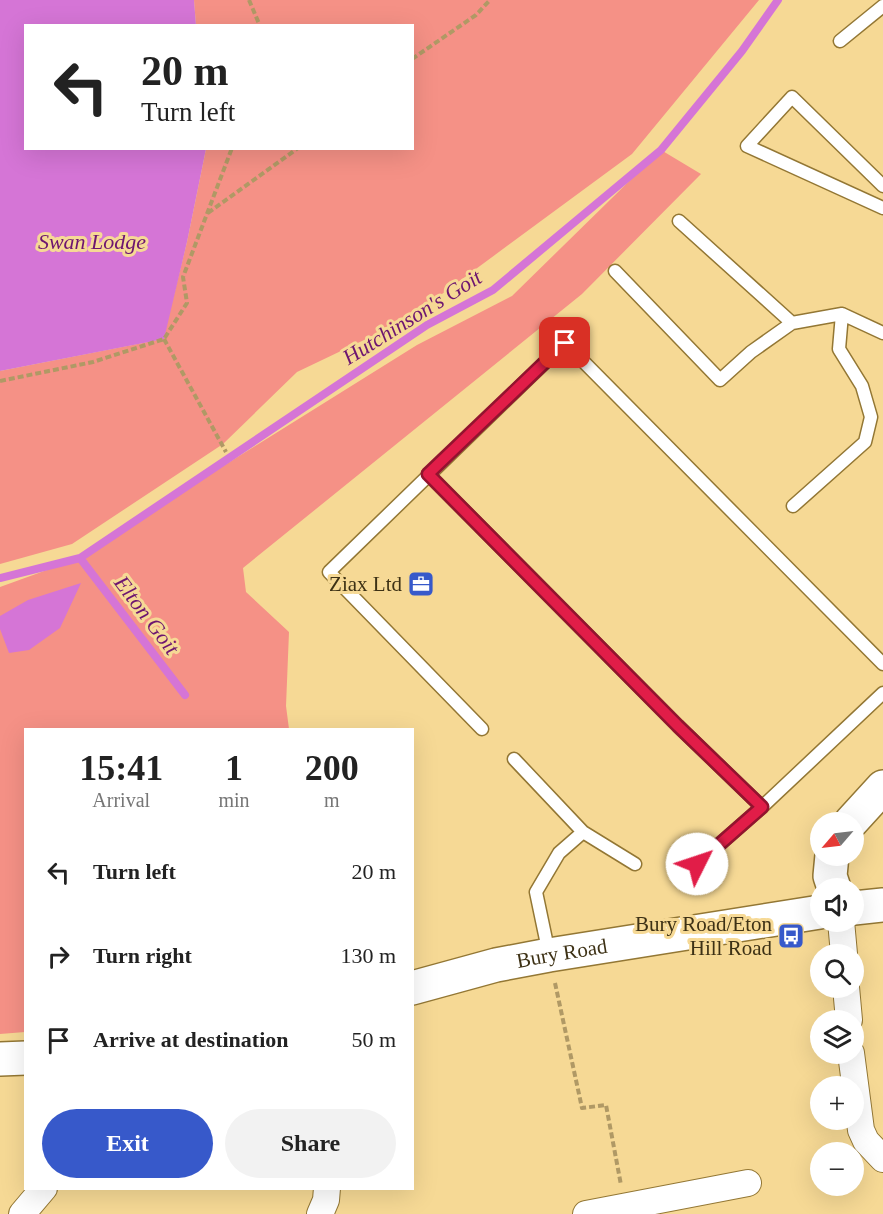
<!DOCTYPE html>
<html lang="en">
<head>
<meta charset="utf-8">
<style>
	body { margin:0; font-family:"Times New Roman",serif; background:#f2f2f2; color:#222; height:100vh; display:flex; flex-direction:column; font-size:22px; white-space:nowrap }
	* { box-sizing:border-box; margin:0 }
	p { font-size:20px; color:#767676 }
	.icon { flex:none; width:33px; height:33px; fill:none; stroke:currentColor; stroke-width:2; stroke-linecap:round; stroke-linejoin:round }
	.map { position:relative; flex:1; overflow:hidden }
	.side { position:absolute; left:24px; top:728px; width:390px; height:462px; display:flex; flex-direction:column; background:#fff; border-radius:0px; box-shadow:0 6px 24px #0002 }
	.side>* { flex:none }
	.top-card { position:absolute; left:24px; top:24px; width:390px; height:126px; border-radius:0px; box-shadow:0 6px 24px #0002; background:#fff; color:#222; overflow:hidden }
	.needle { width:39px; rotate:242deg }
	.fabs { position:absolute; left:810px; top:812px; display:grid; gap:12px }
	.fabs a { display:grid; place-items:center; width:54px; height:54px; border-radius:50%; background:#fff; box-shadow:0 6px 24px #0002; font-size:30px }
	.pin { position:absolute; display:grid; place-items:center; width:51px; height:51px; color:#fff; margin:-26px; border-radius:12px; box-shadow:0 3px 9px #0006 }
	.me { position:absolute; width:66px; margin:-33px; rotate:49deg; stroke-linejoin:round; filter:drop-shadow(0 0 4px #0008) }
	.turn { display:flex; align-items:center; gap:21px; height:126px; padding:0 18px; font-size:27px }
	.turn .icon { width:78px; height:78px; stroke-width:2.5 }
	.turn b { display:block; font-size:42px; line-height:51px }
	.eta { display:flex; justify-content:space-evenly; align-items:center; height:102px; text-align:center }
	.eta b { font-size:36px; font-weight:700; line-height:42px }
	.primary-button { display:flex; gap:12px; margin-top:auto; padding:12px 18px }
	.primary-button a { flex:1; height:69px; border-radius:36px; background:#3759ca; color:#fff; font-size:24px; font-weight:700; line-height:69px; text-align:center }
	.primary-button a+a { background:#f2f2f2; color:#222 }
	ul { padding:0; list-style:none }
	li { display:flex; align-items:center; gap:18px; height:84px; padding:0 18px }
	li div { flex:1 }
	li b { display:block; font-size:22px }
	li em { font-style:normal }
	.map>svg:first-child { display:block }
	.green { fill:#f59186 }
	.water { fill:#d575d6 }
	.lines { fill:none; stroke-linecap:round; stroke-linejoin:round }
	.stream { stroke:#d575d6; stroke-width:8 }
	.lane-casing { stroke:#937734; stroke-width:15 }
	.street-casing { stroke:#937734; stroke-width:28 }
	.secondary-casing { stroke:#937734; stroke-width:36 }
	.path { stroke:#b09965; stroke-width:4; stroke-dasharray:6 3; stroke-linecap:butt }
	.lane { stroke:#fff; stroke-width:12 }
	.street { stroke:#fff; stroke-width:26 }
	.secondary { stroke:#fff; stroke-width:33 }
	.route-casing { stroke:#92132f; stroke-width:15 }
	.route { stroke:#e11d48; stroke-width:10 }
	.labels { text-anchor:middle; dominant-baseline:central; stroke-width:6; stroke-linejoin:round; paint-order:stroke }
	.poi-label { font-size:21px; fill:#3d3115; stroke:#f6d995; text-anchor:end }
	.street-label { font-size:21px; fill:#3d3115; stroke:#f6d995 }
	.water-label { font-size:22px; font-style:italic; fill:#6d1570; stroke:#f6d995 }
</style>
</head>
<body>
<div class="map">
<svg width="883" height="1214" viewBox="0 0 883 1214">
	<rect width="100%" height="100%" fill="#f6d995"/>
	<path class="green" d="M194 0H759L632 154 408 319 297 372 223 444 72 544 0 564V371L163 339 187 242 206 149 412 148V26L196 25Z
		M661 150 701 174 582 294 243 568 246 592 289 632 286 706 289 729H26L25 1032 0 1034V587L80 558 132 523 417 345 512 296Z"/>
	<path class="water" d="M0 0H194L196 25 26 26V148L206 149 187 242 164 339 0 371Z
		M81 583 60 628 29 650 9 653 0 629V616L28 600Z"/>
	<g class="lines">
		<path class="stream" d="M80 558 185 695
			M0 578 80 558 427 325 493 290 661 150 742 51 778 0"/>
		<defs>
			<path id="lane" d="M840 41 883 6
				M883 186 792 97 747 146 883 208
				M679 221 792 323
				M615 271 720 380 751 352 792 323 842 314 883 333
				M428 474 678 726 762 807 697 864
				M793 506 865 442 871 417 862 386 839 349 842 314
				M482 729 329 572 565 343 883 664
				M514 759 583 832 559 853 536 892 549 954
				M762 807 883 693
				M583 832 635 864"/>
			<path id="street" d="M841 921 844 954
				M846 987 849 1020
				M851 1053 861 1130 866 1141 883 1159
				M22 1214 44 1188
				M320 1214 326 1200 327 1188
				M586 1214 748 1183"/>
			<g id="secondary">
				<path d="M851 822 883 787"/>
				<path d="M832 855 830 876 834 888"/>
				<path d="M854 908 883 905"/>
				<path id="s1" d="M412 988 496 965 549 955 820 912"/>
				<path d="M0 1059 26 1058"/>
			</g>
		</defs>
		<use href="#lane" class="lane-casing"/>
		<use href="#street" class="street-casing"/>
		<use href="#secondary" class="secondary-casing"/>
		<path class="path" d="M249 0 260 26
			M412 59 476 15 490 0
			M208 213 298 148
			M164 339 226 452
			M0 381 93 362 164 339 187 303 183 277 232 148
			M555 983 582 1108 606 1105 621 1185"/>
		<use href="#lane" class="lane"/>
		<use href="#street" class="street"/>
		<use href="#secondary" class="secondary"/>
	</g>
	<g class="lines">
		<defs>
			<path id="route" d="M565 343 428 474 678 726 762 807 697 864"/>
		</defs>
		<use href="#route" class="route-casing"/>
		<use href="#route" class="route"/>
	</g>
	<defs>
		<symbol id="office-square" viewBox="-11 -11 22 22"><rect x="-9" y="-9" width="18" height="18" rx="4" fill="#3759ca" stroke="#f6d995"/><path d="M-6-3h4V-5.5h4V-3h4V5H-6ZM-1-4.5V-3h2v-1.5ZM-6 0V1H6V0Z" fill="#fff"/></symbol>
		<symbol id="bus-square" viewBox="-11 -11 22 22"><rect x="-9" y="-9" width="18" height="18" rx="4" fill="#3759ca" stroke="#f6d995"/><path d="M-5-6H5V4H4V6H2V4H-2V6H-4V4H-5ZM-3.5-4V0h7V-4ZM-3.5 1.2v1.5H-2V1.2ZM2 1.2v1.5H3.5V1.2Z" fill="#fff"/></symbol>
	</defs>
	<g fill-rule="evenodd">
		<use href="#office-square" x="406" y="569" width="30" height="30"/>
		<use href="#bus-square" x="776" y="921" width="30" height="30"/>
	</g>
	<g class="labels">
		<g class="poi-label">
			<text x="402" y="584">Ziax Ltd</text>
			<text x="772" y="924">Bury Road/Eton<tspan x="772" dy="24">Hill Road</tspan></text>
		</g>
		<g class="street-label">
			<text stroke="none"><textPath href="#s1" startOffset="154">Bury Road</textPath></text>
		</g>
		<g class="water-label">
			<text x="92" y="241">Swan Lodge</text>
			<text transform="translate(412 317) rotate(-32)">Hutchinson's Goit</text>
			<text transform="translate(147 615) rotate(53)">Elton Goit</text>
		</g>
	</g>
</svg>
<div class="fabs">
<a><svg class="needle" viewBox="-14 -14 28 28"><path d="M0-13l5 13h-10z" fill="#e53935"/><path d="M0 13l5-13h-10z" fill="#767676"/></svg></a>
<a><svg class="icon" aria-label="sound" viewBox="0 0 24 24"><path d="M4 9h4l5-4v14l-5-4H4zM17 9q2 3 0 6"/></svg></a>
<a><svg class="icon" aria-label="search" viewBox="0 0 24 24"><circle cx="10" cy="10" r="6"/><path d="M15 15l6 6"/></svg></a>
<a><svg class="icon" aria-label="layers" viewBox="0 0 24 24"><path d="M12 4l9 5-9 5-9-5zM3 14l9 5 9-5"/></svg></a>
<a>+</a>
<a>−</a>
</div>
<div class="pin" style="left:565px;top:343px;background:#d93025"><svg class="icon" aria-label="arrive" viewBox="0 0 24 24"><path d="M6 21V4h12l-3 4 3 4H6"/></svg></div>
<svg class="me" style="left:697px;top:864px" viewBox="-20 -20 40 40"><circle r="19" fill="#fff"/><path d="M0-13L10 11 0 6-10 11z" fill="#e11d48"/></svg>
<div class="top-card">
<div class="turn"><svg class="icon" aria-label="left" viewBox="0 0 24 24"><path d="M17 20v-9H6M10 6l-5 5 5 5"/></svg><div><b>20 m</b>Turn left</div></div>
</div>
<section class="side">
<div class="eta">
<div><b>15:41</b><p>Arrival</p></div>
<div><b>1</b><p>min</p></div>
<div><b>200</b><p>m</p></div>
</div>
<ul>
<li><svg class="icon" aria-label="left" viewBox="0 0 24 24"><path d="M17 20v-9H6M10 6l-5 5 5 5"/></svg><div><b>Turn left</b></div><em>20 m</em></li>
<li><svg class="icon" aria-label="right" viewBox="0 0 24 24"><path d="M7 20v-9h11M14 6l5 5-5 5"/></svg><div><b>Turn right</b></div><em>130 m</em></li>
<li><svg class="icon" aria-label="arrive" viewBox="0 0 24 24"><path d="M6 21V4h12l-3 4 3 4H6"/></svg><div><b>Arrive at destination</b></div><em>50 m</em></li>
</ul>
<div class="primary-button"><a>Exit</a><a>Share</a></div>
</section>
</div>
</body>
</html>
